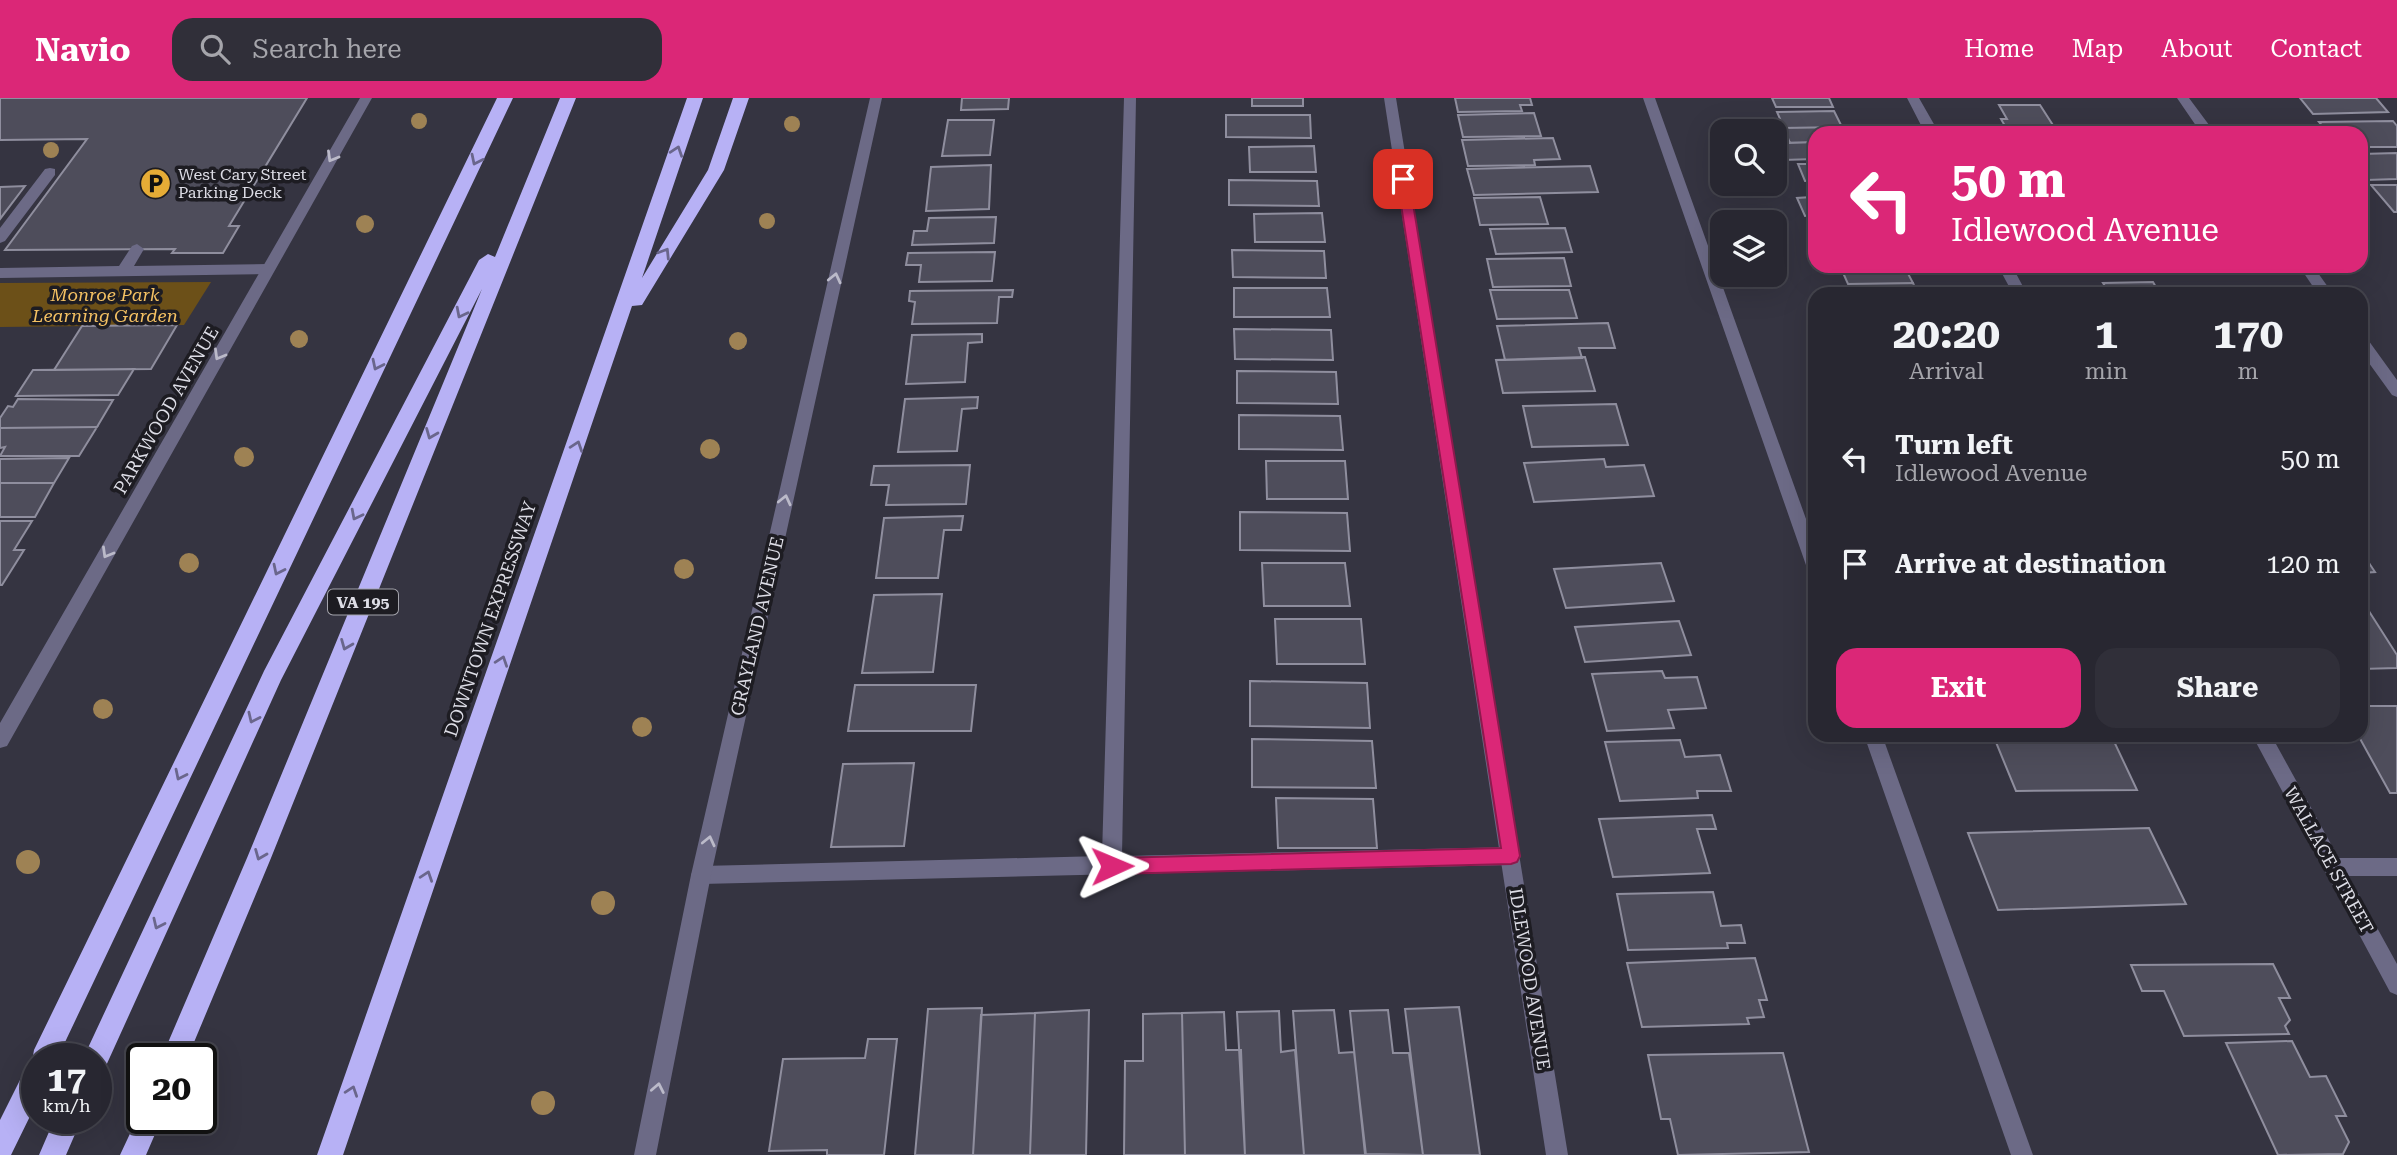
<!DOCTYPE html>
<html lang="en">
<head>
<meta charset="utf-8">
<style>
	body { margin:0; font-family:"Roboto Serif",serif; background:#302f39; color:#f1f3f6; height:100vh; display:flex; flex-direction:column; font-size:26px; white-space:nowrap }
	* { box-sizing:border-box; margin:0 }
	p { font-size:23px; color:#a5a5ab }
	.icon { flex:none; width:38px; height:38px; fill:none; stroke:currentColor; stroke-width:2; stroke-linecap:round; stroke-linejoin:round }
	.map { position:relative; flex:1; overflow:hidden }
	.sheet { position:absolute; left:1808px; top:189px; width:560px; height:455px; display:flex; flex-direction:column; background:#282731; border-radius:21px; box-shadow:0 7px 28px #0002,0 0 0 2px #44444d }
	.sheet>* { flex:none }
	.banner { position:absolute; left:1808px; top:28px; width:560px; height:147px; border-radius:21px; box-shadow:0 7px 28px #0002,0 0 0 2px #44444d; background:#db2777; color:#fff; overflow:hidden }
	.tools { position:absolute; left:1710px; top:21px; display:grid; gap:14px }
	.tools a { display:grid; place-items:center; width:77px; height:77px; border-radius:14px; background:#282731; box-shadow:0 7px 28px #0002,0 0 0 2px #44444d; font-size:35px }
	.speed { position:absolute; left:21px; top:945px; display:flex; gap:14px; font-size:35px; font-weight:700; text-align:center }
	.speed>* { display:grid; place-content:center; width:91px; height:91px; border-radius:50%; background:#282731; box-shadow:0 7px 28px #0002,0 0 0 2px #44444d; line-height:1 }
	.speed small { font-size:18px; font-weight:400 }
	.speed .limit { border:4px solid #111; border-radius:10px; background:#fff; color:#111 }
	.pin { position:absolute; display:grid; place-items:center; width:60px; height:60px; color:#fff; margin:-30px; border-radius:14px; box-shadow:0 4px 10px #0006 }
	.me { position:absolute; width:77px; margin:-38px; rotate:89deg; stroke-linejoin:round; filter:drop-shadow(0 0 5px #0008) }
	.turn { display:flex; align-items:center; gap:24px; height:147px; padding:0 28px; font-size:32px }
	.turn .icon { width:91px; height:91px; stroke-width:2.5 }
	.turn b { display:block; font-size:49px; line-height:60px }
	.eta { display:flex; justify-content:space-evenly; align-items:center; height:119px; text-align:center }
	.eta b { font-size:42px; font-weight:700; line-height:49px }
	.action { display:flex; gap:14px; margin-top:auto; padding:14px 28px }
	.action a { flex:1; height:80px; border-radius:21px; background:#db2777; color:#fff; font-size:28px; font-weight:700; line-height:80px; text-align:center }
	.action a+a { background:#302f39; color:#f1f3f6 }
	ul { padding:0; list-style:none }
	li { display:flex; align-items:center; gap:21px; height:105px; padding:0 28px }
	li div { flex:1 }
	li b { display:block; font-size:26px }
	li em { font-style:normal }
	header { display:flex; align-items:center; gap:42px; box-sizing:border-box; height:98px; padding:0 35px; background:#db2777; color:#fff }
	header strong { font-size:33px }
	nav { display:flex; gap:38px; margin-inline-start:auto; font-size:24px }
	.search { width:490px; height:63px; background:#302f39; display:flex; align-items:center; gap:18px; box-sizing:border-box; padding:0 24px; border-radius:21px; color:#a5a5ab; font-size:26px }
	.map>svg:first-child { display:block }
	.green { fill:#6c5018 }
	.building { fill:#4e4d5b; stroke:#8f8e9e; stroke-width:2 }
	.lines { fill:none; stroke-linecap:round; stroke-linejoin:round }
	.service { fill:#6c6a86; fill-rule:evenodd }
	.minor { fill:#6c6a86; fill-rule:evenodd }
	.tertiary { fill:#6c6a86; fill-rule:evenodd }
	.motorway { fill:#b7b1f5; fill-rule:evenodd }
	.tree { fill:#9e8254 }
	.oneway { stroke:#6a668c }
	.oneway2 { stroke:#bbbac9 }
	.route { fill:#db2777; stroke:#8e194d; stroke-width:2 }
	.labels { text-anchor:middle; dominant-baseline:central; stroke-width:7; stroke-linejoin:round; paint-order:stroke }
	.far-poi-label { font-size:16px; fill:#dddde6; stroke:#1d1c22; text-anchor:start }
	.shield { fill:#1d1c22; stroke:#a3a3ab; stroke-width:2 }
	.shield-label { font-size:16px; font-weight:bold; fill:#dddde6 }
	.park-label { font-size:18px; font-style:italic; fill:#f4c163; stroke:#1d1c22 }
	.street-label { font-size:18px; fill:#dddde6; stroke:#1d1c22 }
</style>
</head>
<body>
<header>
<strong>Navio</strong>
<div class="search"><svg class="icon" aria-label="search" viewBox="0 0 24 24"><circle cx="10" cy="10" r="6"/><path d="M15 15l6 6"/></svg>Search here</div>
<nav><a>Home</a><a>Map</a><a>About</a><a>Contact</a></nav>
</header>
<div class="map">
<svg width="2397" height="1057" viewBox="0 0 2397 1057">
	<rect width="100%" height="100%" fill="#353441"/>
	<path class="green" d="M211 184 184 227 0 229V185Z"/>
	<path class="building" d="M0 0H307L229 128H239L223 155H172L175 151 5 152 87 41 0 42Z
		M962 0H1009L1008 11 961 12Z
		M1252 0H1303V8H1252Z
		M1455 0H1530L1532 7H1520L1522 13 1458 14Z
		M1772 0H1829L1833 9H1776Z
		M2300 0H2376L2388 14 2313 16Z
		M1999 7H2040L2058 35H2015L2012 28H2005L2001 21H2007Z
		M1834 13 1842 29 1784 30 1777 14Z
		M1534 15 1541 38 1463 39 1458 17Z
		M1226 17H1310L1311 40 1226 39Z
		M948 22H994L990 57 942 58Z
		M2393 23 2397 28V49H2361V35H2328L2319 24Z
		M1842 29 1844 35H1815V44L1790 45 1784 30Z
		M1553 40 1560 61 1534 62 1535 67 1468 68 1462 42Z
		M1815 44V61L1783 62 1775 45Z
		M1314 48 1316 74H1250L1249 49Z
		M2397 55V81L2366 82 2361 75V56Z
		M1798 66H1815V83H1805Z
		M991 67 989 111 926 113 931 69Z
		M1590 68 1598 94 1474 97 1467 71Z
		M1229 82 1317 83 1319 108 1229 107Z
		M2371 87H2397V114H2394Z
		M25 88 0 121V89Z
		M1540 99 1548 126 1480 127 1474 100Z
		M1812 99H1815V117L1805 118 1797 100Z
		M1322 115 1325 144H1255L1254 116Z
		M996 119 994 145 912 147 914 133H927L929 120Z
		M1565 130 1572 154 1496 156 1490 131Z
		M1232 152 1324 153 1326 180 1233 179Z
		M995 154 992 183 919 184 921 167H906L908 155Z
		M1564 160 1571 188 1493 189 1487 161Z
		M1840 168H1904L1913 185 1848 186Z
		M2153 184 2160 196H2110L2103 185Z
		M1913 185 1918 196H1852L1848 186Z
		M1234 190H1327L1330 219H1234Z
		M1013 192 1012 199H999L997 225 912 226 915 204 909 203 910 193Z
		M1490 192H1569L1577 220 1497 221Z
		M1608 225 1615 250H1579L1582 260 1505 262 1497 228Z
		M177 227 151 271 54 272 82 228Z
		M1234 231 1331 232 1333 262 1235 261Z
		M982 236V244L968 245 965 284 906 286 912 237Z
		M1585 259 1595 293 1503 295 1496 262Z
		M134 271 118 297 16 298 33 272Z
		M1237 273 1336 274 1338 306 1237 305Z
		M978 299 977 310 962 311 957 353 898 354 905 301Z
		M18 301 113 302 97 329 0 330V320L8 308 13 309Z
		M1616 306 1628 347 1532 349 1523 308Z
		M1239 317 1340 318 1343 352 1239 351Z
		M97 329 79 358H0L5 349 0 350V330Z
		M69 360 54 385H0V361Z
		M1604 361 1606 369 1644 367 1654 398 1534 404 1524 365Z
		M1266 363H1345L1348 401H1267Z
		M970 367 966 406 886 407 889 387H871L874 368Z
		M0 385H54L35 419H0Z
		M1240 414 1347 415 1350 453 1240 452Z
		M963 418 961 432H944L938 480H876L884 420Z
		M0 423H32L14 452H24L2 487H0Z
		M2361 453 2375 474 2361 475Z
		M1262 465H1345L1350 508H1264Z
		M1661 465 1674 503 1566 510 1554 471Z
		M942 496 933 574 862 575 874 497Z
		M2361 507H2365L2397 557V570L2361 571Z
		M1275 521H1361L1365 566H1277Z
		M1679 523 1691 557 1585 564 1575 529Z
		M1662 573 1665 580 1697 579 1706 610 1668 612 1674 630 1607 633 1592 576Z
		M1250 583 1367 585 1370 630 1250 628Z
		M855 587H976L971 633H848Z
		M2361 608H2397V695H2390L2358 637H2361Z
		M1993 637H2111L2137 692 2016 693Z
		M1252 641 1372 643 1376 690 1252 689Z
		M1680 642 1685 659 1720 657 1731 693H1697L1698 700 1620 703 1605 644Z
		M914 665 904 748 831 749 843 666Z
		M1276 700 1373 701 1377 750H1278Z
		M1712 717 1716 731H1697L1710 775 1613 779 1599 721Z
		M2149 730 2186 806 1998 812 1968 735Z
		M1713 794 1721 828 1741 827 1745 845H1727L1728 850 1628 852 1617 796Z
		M1755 860 1767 902H1759L1764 919 1747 920 1749 926 1642 929 1627 865Z
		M2273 866 2290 900H2279L2290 922 2285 928 2289 936 2184 938 2164 893H2142L2131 867Z
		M1459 909 1480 1057H1423L1405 911Z
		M982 910 973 1057H915L928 911Z
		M1089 912 1086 1057H1030L1035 915Z
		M1334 912 1339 955 1354 954 1366 1057H1304L1293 913Z
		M1388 912 1393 955H1409L1423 1057 1365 1056 1350 913Z
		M1279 913 1281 954 1295 952 1304 1057H1245L1237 914Z
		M1224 914 1226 952H1241L1245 1057H1185L1182 915Z
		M1035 915 1030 1057H973L981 917Z
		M1182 915 1185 1057H1124L1125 963H1143V916Z
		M868 941H897L884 1057H827V1052L769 1053 783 961 865 960Z
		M2292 943 2310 979 2326 978 2346 1018H2336L2349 1044 2343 1056 2278 1057 2226 945Z
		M1783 955 1809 1054 1678 1057 1670 1021H1661L1648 957Z"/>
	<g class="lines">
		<path class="service" d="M1124 0H1136L1122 758 1511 749 1518 752 1521 758 1518 764 1511 767 701 786 694 784 691 777 694 770 701 768 1102 758Z
			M1643 0H1655L1815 446V477L1809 475 1807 470Z
			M2177 0H2189L2215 35H2201Z
			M50 70 55 71V77L5 143 0 145V130L45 71Z
			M137 146 144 151 134 168 268 166 275 171 268 176 0 180V170L119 168 132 148Z
			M2299 168H2313L2333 196H2318Z
			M2361 238 2366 239 2397 282V299L2392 297 2361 254Z
			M1864 637H1882L2033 1057H2011Z
			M2333 760H2397V778H2333L2326 775 2323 769 2326 763Z"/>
		<path class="minor" d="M1384 0H1396L1568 1057H1546Z
			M1907 0H1919L1939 35H1925Z
			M1998 168H2012L2027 196H2013Z
			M2252 637H2271L2397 866V897L2390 894Z"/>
		<path class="tertiary" d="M360 0H372L7 648 0 650V625Z
			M870 0H882L711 777 656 1057H634L691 777Z"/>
		<path class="motorway" d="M497 0H513L57 961H37V1004L11 1057H0V1022L28 966 32 964 34 952Z
			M560 0H576L271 760 187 961H161L247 760 482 191 281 582 105 970 96 974V961H83L87 952 264 573 479 162 488 156 495 159Z
			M687 0H703L642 180 708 72 733 0H749L724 72 642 207 632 208 343 1057H317Z
			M142 1010V1020H162L146 1057H120Z
			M55 1020H82L66 1057H39Z"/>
	</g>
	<g class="tree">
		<circle cx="419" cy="23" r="8"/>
		<circle cx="792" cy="26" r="8"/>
		<circle cx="51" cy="52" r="8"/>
		<circle cx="767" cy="123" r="8"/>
		<circle cx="365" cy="126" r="9"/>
		<circle cx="299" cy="241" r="9"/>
		<circle cx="738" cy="243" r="9"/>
		<circle cx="710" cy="351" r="10"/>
		<circle cx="244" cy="359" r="10"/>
		<circle cx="189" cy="465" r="10"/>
		<circle cx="684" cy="471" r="10"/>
		<circle cx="103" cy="611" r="10"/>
		<circle cx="642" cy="629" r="10"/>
		<circle cx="28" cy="764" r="12"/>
		<circle cx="603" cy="805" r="12"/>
		<circle cx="543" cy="1005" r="12"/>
	</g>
	<defs><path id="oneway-chevron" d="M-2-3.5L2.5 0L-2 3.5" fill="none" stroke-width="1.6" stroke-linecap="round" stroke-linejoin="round" transform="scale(1.75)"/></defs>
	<g class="oneway">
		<use href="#oneway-chevron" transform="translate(677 53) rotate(-71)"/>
		<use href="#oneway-chevron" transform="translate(476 62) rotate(116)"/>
		<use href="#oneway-chevron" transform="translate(665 155) rotate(-58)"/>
		<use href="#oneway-chevron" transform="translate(461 215) rotate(117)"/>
		<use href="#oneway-chevron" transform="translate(377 267) rotate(116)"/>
		<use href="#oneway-chevron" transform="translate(431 336) rotate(112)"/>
		<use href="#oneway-chevron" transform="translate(577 348) rotate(-71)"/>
		<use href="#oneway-chevron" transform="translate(356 417) rotate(117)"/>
		<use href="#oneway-chevron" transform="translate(278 472) rotate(116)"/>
		<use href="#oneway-chevron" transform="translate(346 547) rotate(112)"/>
		<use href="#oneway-chevron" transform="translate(502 563) rotate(-71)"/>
		<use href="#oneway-chevron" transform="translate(253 620) rotate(115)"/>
		<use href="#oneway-chevron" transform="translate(180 677) rotate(116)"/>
		<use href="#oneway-chevron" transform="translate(260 757) rotate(112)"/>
		<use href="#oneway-chevron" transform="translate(427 778) rotate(-71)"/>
		<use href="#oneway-chevron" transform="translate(158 826) rotate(115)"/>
		<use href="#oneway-chevron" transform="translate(352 993) rotate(-71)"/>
	</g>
	<g class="oneway2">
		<use href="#oneway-chevron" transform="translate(332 59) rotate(120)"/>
		<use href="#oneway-chevron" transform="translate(835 180) rotate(-77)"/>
		<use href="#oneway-chevron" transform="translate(219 257) rotate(120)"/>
		<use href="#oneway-chevron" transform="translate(785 402) rotate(-77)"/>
		<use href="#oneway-chevron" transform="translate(107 455) rotate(120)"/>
		<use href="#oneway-chevron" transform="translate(709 743) rotate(-77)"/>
		<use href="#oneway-chevron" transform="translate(658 990) rotate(-79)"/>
	</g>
	<path class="route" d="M1403 77 1409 81 1520 758 1517 764 1511 766 1112 776 1105 774 1103 768 1105 762 1112 760 1501 750 1397 81Z"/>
	<defs>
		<symbol id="parking-disc" viewBox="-11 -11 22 22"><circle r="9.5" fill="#e6ac36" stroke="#1d1c22"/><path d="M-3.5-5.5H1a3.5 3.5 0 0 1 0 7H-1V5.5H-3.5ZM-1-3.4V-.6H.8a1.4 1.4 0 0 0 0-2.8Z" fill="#111"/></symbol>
	</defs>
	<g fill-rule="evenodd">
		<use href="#parking-disc" x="138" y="68" width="35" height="35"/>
	</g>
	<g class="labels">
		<g class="far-poi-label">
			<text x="178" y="76">West Cary Street<tspan x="178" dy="18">Parking Deck</tspan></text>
		</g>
		<rect class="shield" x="328" y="491.5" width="70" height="25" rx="5"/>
		<g class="shield-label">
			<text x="363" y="504">VA 195</text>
		</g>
		<g class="park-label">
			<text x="105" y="196">Monroe Park<tspan x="105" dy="21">Learning Garden</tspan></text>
		</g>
		<g class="street-label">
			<text transform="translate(166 312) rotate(-60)">PARKWOOD AVENUE</text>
			<text transform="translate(490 521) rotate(-71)">DOWNTOWN EXPRESSWAY</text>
			<text transform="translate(757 528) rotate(-77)">GRAYLAND AVENUE</text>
			<text transform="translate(2329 762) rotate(61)">WALLACE STREET</text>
			<text transform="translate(1530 881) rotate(81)">IDLEWOOD AVENUE</text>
		</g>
	</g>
</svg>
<div class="tools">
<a><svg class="icon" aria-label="search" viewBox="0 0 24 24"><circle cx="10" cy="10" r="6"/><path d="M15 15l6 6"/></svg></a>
<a><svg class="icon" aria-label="layers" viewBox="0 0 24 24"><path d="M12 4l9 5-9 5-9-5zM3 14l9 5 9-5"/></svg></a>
</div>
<div class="speed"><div>17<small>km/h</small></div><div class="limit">20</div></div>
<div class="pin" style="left:1403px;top:81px;background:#d93025"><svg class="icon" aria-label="arrive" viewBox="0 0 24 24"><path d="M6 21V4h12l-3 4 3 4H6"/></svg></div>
<svg class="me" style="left:1112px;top:768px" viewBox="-20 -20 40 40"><path d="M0-17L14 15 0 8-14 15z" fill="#db2777" stroke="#fff" stroke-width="4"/></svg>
<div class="banner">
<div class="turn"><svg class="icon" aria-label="left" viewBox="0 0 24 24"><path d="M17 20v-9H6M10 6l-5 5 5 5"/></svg><div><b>50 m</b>Idlewood Avenue</div></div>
</div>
<section class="sheet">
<div class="eta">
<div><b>20:20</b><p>Arrival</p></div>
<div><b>1</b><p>min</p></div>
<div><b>170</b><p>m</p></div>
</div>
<ul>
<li><svg class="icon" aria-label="left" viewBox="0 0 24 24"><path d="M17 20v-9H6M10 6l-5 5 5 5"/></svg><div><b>Turn left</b><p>Idlewood Avenue</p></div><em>50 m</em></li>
<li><svg class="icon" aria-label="arrive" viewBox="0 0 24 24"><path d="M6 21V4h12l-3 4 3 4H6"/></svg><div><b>Arrive at destination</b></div><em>120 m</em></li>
</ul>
<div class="action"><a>Exit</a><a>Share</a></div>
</section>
</div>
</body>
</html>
